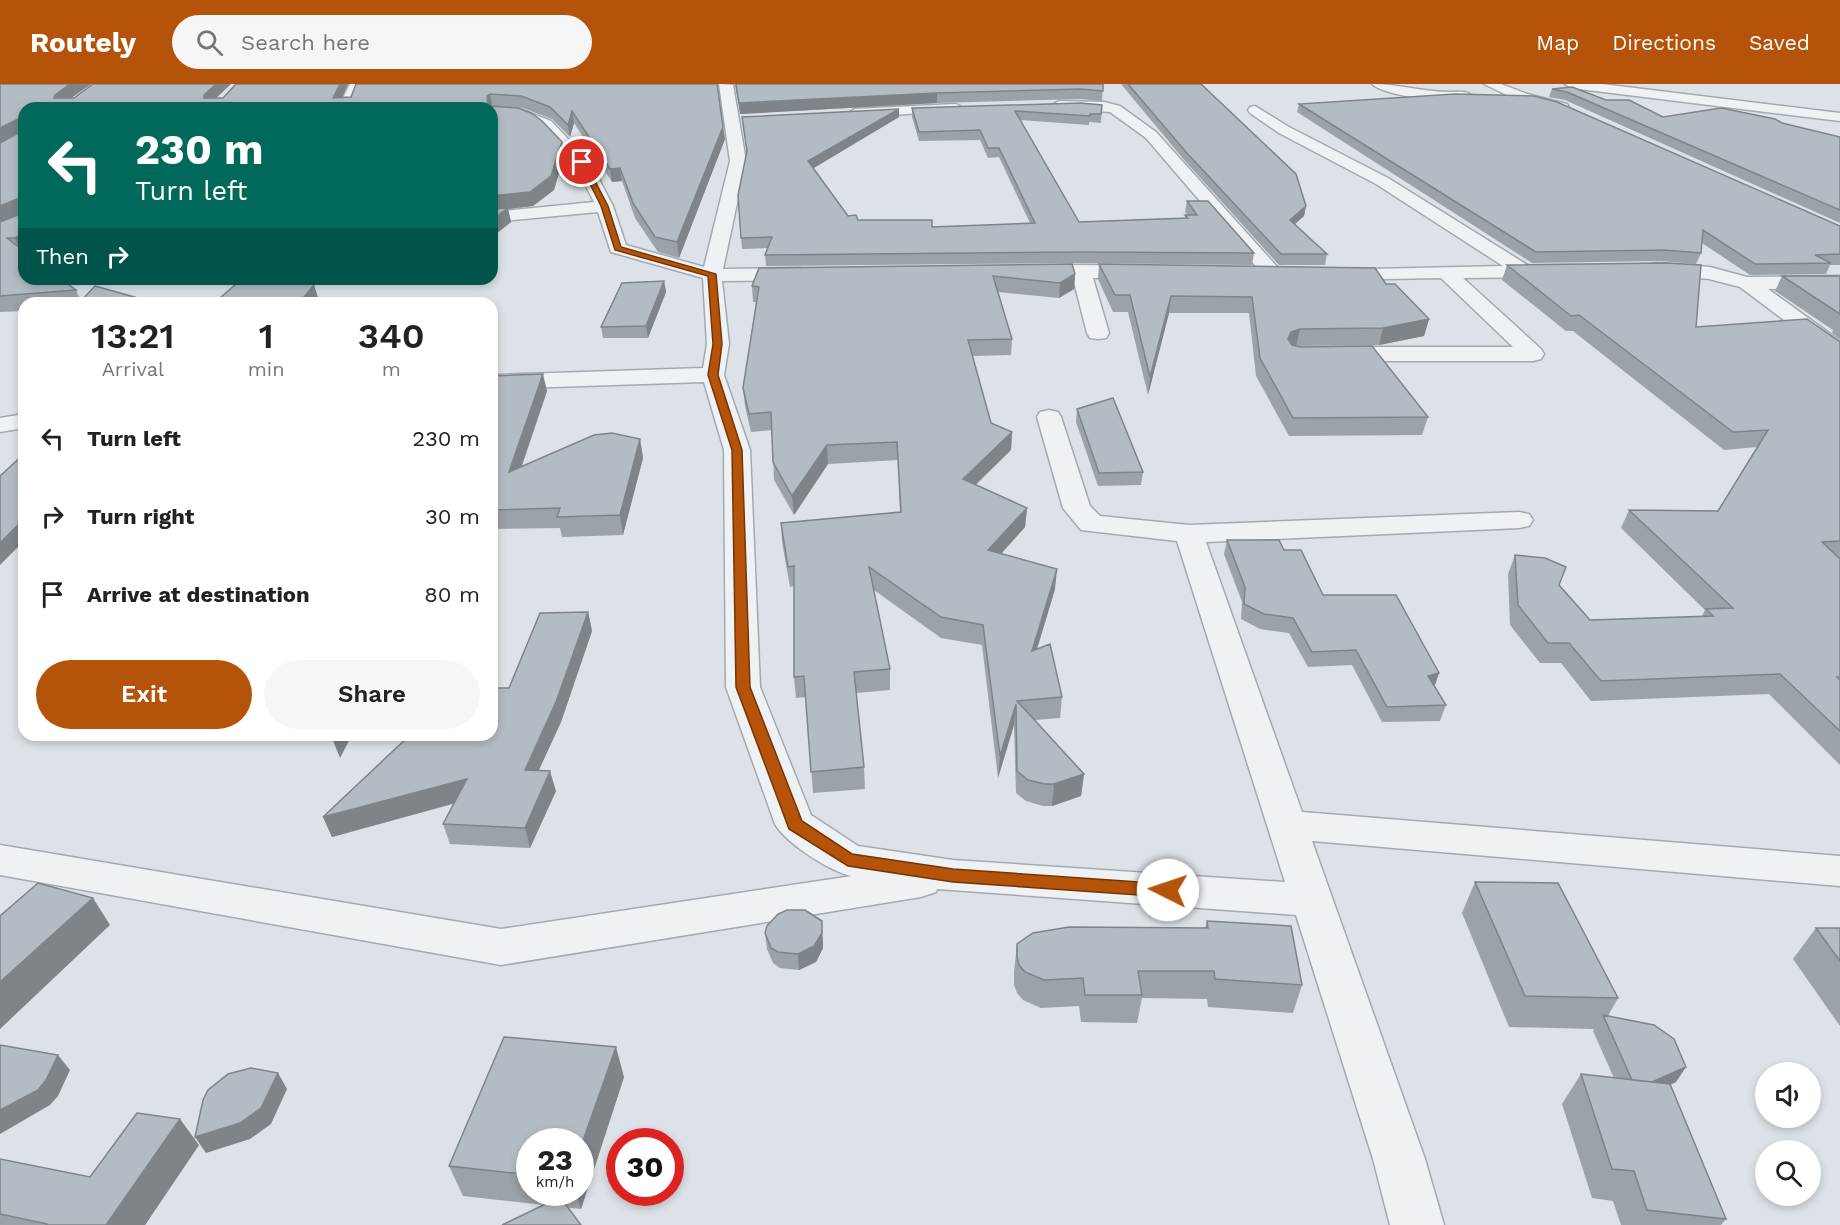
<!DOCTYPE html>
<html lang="en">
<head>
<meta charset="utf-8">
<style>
	body { margin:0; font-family:"Work Sans",sans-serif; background:#f6f6f6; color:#222; height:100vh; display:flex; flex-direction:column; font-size:22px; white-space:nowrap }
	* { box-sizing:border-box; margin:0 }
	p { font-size:20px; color:#767676 }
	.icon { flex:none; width:33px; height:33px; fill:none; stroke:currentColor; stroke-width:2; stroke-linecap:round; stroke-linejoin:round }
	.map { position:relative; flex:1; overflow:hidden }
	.sheet { position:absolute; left:18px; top:213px; width:480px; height:444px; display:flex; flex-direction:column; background:#fff; border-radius:18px; box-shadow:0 3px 9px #0003 }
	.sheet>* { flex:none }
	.hud { position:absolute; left:18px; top:18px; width:480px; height:183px; border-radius:18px; box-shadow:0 3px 9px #0003; background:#00695c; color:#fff; overflow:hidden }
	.controls { position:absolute; left:1755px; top:978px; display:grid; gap:12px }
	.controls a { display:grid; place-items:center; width:66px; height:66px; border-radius:50%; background:#fff; box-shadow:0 3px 9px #0003; font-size:30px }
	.speed { position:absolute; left:516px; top:1044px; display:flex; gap:12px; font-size:30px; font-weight:700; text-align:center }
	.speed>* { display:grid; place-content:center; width:78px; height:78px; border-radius:50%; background:#fff; box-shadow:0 3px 9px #0003; line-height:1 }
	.speed small { font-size:15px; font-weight:400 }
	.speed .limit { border:9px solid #d22; background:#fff; color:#111 }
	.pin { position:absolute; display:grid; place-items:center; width:51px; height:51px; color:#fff; margin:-26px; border:3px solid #fff; border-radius:50%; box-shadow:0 2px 6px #0007 }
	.me { position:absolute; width:66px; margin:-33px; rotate:274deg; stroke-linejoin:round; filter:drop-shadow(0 0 4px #0008) }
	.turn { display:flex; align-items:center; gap:21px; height:126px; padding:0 18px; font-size:27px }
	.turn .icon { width:78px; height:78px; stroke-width:2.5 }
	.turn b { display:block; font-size:42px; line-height:51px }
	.then { display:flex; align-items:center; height:57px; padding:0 18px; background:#0003; gap:12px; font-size:22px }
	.eta { display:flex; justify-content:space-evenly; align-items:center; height:102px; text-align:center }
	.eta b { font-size:36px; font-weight:600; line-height:42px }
	.action { display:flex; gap:12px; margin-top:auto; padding:12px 18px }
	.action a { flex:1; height:69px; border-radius:36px; background:#b45309; color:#fff; font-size:24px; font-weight:600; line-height:69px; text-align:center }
	.action a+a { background:#f6f6f6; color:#222 }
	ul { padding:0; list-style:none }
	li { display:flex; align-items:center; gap:18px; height:78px; padding:0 18px }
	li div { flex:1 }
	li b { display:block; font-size:22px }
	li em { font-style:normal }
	header { display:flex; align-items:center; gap:36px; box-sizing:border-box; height:84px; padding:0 30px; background:#b45309; color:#fff }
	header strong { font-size:28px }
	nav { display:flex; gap:33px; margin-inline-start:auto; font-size:21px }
	.search { width:420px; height:54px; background:#f6f6f6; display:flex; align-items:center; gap:15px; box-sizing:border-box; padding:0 21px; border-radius:33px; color:#767676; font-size:22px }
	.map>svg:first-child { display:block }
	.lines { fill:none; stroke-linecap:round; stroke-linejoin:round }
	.minor-casing { stroke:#a2aab1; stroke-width:3 }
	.minor { fill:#eff2f5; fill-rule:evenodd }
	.wall { fill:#9ba2a8; fill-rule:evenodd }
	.shaded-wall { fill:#7e8488 }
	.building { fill:#b4bcc3; stroke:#7e8488; stroke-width:1.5 }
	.route { fill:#b45309; stroke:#753606; stroke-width:1.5 }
</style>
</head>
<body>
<header>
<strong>Routely</strong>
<div class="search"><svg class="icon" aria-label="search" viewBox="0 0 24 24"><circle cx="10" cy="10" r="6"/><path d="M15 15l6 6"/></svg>Search here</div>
<nav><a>Map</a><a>Directions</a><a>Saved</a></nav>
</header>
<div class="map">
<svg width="1840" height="1141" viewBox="0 0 1840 1141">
	<rect width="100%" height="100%" fill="#dce2e7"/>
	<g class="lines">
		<defs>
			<path id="minor" d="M350 0H362L352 24H338Z
				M719 0 733 1 746 77 723 185 800 184 807 186 810 190 807 194 800 196 722 197 729 260 724 291 750 366 760 603 811 731 858 762 953 776 1285 798 1177 457 1081 446 1063 424 1037 333 1040 328 1049 326 1058 328 1061 333 1090 422 1100 432 1189 441 1519 428 1529 430 1533 436 1529 442 1519 444 1206 458 1302 728 1840 772V802L1312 757 1425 1075 1444 1141H1390L1373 1075 1296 831 937 805 936 808 921 813 501 881 0 791V761L501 845 852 792C830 788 786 759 775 740L726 603 724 366 704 298 492 305V291L703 284 707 260 703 194 611 168 598 128 492 138V128L594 118C578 86 558 45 521 34 512 32 501 33 492 32V24L522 26 551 37 590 78 613 122 626 161 704 183 730 77Z
				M1372 0C1398 0 1423 8 1450 8 1458 8 1466 6 1473 12 1460 23 1384 12 1372 0Z
				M1484 0H1501L1527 10 1567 20 1569 23 1562 27 1517 16Z
				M1565 0H1602L1840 29V37L1571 4Z
				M1059 17 1104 18 1120 22 1156 48 1280 186 1283 190 1280 194H1266L1146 54 1110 28 1054 24 1052 21Z
				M956 20 963 24 961 27 855 33 848 29 855 25Z
				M1255 22 1289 43 1388 94 1529 182 1557 183 1560 187 1557 191 1550 193 1463 194 1541 265 1544 270 1541 275 1533 277H1333L1325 275 1322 270 1325 265 1333 263H1513L1441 194 1335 196 1328 194 1325 190 1328 186 1503 182 1376 100 1279 49 1250 29 1248 26 1250 23Z
				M1656 179 1710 183 1747 193 1840 192V204L1768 205 1840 257V274L1832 272 1740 203 1709 195 1649 189 1646 185 1649 181Z
				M1081 181 1142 182 1149 184 1152 188 1149 192 1142 194H1093L1109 249 1106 254 1098 255 1090 254 1087 249 1073 194H1029L1022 192 1019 188 1022 184 1029 182Z
				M24 330V344L0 348V334Z"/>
		</defs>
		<use href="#minor" class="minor-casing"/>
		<use href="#minor" class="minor"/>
	</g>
	<path class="wall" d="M0 0H91L71 14H223L348 0 342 14 717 0 725 55 679 174 658 168 635 134 622 97 612 98 574 39 570 53 552 35 523 24 492 22 562 58 564 71 554 106 533 122 508 125 511 138 492 153V24H24V195L76 206 81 217 156 219H24V227L0 228Z
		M734 0H1103L1102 17 1080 15 937 19 740 30 735 1Z
		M1121 0H1201L1306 122 1304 132 1295 140 1327 170 1325 181H1279L1185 77Z
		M1552 5 1606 16 1663 33 1782 39 1840 53V139L1565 16 1549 13Z
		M1299 20 1840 142V181H1830L1826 190 1750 191 1702 159 1701 169 1696 180 1660 177 1532 179 1297 28Z
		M1102 21 1101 39 1089 38V41L1020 36 1079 138 1185 134V131H1188L1185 128 1187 117 1254 169 1252 181 1081 179 766 182 765 171 768 164 742 165 738 111 747 69 742 33 899 25V33L813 84 848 132 858 136 932 143 1030 139 999 73 988 74 980 56 919 57 912 33V24Z
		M1099 180 1386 200 1429 235 1424 252 1379 261 1297 262 1428 333 1422 351 1289 352 1256 292 1249 229H1169L1148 311 1128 228H1113L1098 195Z
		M1507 181 1696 243 1840 258V681L1769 610 1591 617 1561 579H1540L1510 541 1508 490 1515 471 1559 501 1590 536 1702 532 1705 526 1621 444 1629 426 1718 427 1757 363 1724 366 1573 247H1566L1502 196Z
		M759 184 1075 190 1074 205 1059 214 998 208 1012 255 1011 271 972 272 991 339 1012 348 1011 366 976 401 1027 424 1025 443 1002 469 1055 505 1037 565 1062 613 1060 634 1035 636 1084 690 1081 712 1052 722H1043L1026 717 1016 709 1014 641 998 694 982 561 941 554 874 506 890 585V606L856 609 864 683 865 705 813 709 806 613 796 614 794 593V502L790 503 782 458 781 439 900 428 898 376 828 380 794 431 774 396 772 346 751 348 745 322 743 304 756 218H753L752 202Z
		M1782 192H1840V255L1832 249 1833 246 1775 207Z
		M664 197 666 208 648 254H603L601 243Z
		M492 292 547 307 522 382 640 355 643 374 623 451 562 453 560 444 492 445Z
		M1077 325 1143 388 1141 401 1098 402 1076 338Z
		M1227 456 1284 466 1323 511 1439 589 1434 603 1446 621 1440 637 1382 638 1352 581 1308 583 1289 549 1260 545 1241 535 1242 518 1224 470Z
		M588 528 592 547 561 638 539 686 556 707 530 764 450 760 443 740 453 720 332 753 323 733 407 654 383 653 379 651H492L509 604Z
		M1475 798 1618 914 1608 932 1676 998 1670 1001 1726 1135 1721 1141H1621L1613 1117 1592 1114 1562 1020 1581 990 1614 994 1593 947 1594 945 1509 943 1462 829Z
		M1207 837 1302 901 1293 929 1208 923 1207 915 1142 914 1137 939 1081 938 1079 922 1041 924 1023 916 1017 909 1014 901V888L1017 860 1205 844Z
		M1816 844H1840V942L1793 875Z
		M765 849 823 853V864L816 878 799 886 780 884 773 879 767 865Z
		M624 993 581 1125 463 1112 449 1082ZM530 1058H580V1108H530Z
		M199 1061 145 1141H0V1075L90 1093Z"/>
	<path class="shaded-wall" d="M70 0H91L60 22 54 14 55 11Z
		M216 0H231L208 22 204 14V11Z
		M340 0H348L337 24 333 14Z
		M937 9V19L740 30 739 19Z
		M490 10 492 22 488 24 487 12Z
		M899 25V33L809 87 808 77Z
		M572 27 574 39 570 53 568 41Z
		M18 35 23 47 0 59V44Z
		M723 43 725 55 679 174 677 158Z
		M562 58 564 71 554 106 533 122 508 125 511 138 492 153V112Z
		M620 84 622 97 612 98 610 85Z
		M17 115 23 129 0 140V122Z
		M1306 122 1304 132 1288 146 1290 136Z
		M24 149V168L22 169 15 154Z
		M1075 190 1074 205 1059 214 1060 199Z
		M664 197 666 208 648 254 646 242Z
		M314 201 318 213 313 219H299Z
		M1171 212 1169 229 1148 311 1150 293Z
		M1429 235 1424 252 1379 261 1383 244Z
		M1300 245 1296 262 1284 272 1288 255 1291 248Z
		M543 290 547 307 513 407 509 388Z
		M1012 348 1011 366 962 413 963 395Z
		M640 355 643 374 623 451 620 431Z
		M827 361 828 380 794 431 792 412Z
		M1027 424 1025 443 987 485 988 466Z
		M24 435V457L0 481V459Z
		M1057 485 1055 505 1030 588 1032 567Z
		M588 528 592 547 561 638 530 705 525 686Z
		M1439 589 1434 604 1428 592Z
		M1016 620 1014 641 998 694 1000 672Z
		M168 651H199L170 655Z
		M334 651H352L340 674 332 654Z
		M550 687 556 707 530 764 525 744Z
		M1084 690 1081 712 1052 722 1054 700Z
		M467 695 473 714 332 753 323 733Z
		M93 814 110 841 0 945V898Z
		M822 837 823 864 816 878 799 886 798 870Z
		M616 963 624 993 581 1125 575 1108H580V1065Z
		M58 971 70 986 58 1012 50 1021 0 1050V1026Z
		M1686 983 1676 998 1626 1021 1636 1005Z
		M278 989 287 1005 271 1040 250 1055 206 1069 195 1053Z
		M180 1035 199 1061 145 1141H106Z"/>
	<path class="building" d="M0 0H70L55 11 54 14H74L93 0H216L204 11V14H223L236 0H340L333 14 351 13 356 0H717L723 43 677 158 655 153 633 119 620 84 610 85 572 27 568 41 550 23 521 12 490 10 487 12 488 22 518 24 531 29 542 37 562 58 551 92 530 108 492 112V24H24V149L15 154H7L24 167V195H61L76 206 0 212V138L18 131 19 115H17L0 122V59L20 48V35H18L0 44Z
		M736 0H1103V7L1081 5 937 9 739 19Z
		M1128 0H1201L1296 90 1306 122 1290 136 1327 170H1281L1186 68Z
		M1572 3 1606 16H1629L1663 33 1721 24 1775 35 1782 39 1840 53V126L1567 8 1552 5Z
		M1455 10 1534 12 1557 18 1840 142V170L1815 171 1831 179 1755 180 1703 146 1701 169 1664 166 1536 168 1299 20Z
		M1081 19 1102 21 1101 30H1090V32L1015 27 1079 138 1188 134 1185 131H1197L1187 117H1208L1254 169 1082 168 765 171 772 153 741 154 738 111 747 67 742 33 899 25 808 77 848 132 856 131 858 136H932V143L1035 139 999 64H988L980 46 919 48 912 24Z
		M508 124 492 136V125Z
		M1666 179 1701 181 1696 243 1807 235 1840 258V457L1822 458 1840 475V593H1837L1840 596V647L1780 590 1601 597 1569 559H1548L1518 521 1515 471 1545 474 1566 483 1559 501 1590 536 1713 532 1706 525 1733 524 1629 426 1718 427 1768 346 1733 348 1579 231 1571 232 1507 181Z
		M1072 180 1075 190 1060 199 993 192 1012 255 968 256 991 339 1012 348 963 395 1027 424 988 466 1057 485 1032 567 1050 560 1062 613 1017 617 1084 690 1054 700H1045L1028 696 1017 687 1016 620 1000 672 983 541 941 533 869 483 890 585 854 588 864 683 811 688 804 592 794 593V482L788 483 781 439 901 428 897 358 827 361 792 412 773 378 771 328 749 330 743 304 759 203 752 202 759 184Z
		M1099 180 1375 184 1386 200H1395L1429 235 1383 244 1300 245 1291 248 1288 255 1292 261 1301 263 1372 262 1428 333 1293 334 1260 274 1252 213 1171 212 1150 293 1130 211H1115Z
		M1782 192H1840V230Z
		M242 195H303L314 201 299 219H214Z
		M664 197 646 242 601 243 622 199Z
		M95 202 156 219H79Z
		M543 290 509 388 594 351 612 349 640 355 620 431 557 433 560 424 492 426V395L496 393 492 389V292Z
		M1113 314 1143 388 1099 389 1077 325Z
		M24 370V435L0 459V392Z
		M1227 456H1279L1284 466H1301L1323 511H1396L1439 589 1428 592 1446 621 1387 623 1356 566 1312 568 1293 534 1264 530 1244 520 1245 503Z
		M588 528 556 618 525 686 550 687 525 744 443 740 467 695 323 733 410 651H492V604H509L540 529Z
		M1475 798 1558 799 1618 914 1525 912Z
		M38 799 93 814 0 898V832Z
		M787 826H805L822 837V849L814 862 798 870 778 868 771 864 765 849 767 842 778 830Z
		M1207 837 1291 842 1302 901 1215 895 1214 887H1138L1142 911H1085L1083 894 1044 896 1025 888 1019 881 1017 873V860L1033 849 1069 843 1208 844Z
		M1816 844H1840V877Z
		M1603 931 1654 941 1674 955 1686 983 1652 998 1632 996Z
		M504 953 616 963 580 1065V1058H530V1091L449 1082Z
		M0 961 58 971 46 996 38 1006 0 1026Z
		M251 984 278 989 261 1024 240 1039 195 1053 203 1016 208 1006 228 990Z
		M1581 990 1670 1000 1726 1135 1647 1126 1634 1087 1612 1085Z
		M137 1029 180 1035 106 1141H46L47 1140 0 1130V1075L90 1093Z
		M560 1113 581 1141H502Z"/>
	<path class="route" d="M582 76 585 78 608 122 621 163 716 190 722 260 718 291 742 366 750 603 802 737 852 770 953 785 1168 800 1174 802 1177 806 1174 811 1168 813 953 798 848 782 789 745 736 603 732 366 708 291 713 260 708 192 615 166 601 122 579 78Z"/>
</svg>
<div class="controls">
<a><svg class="icon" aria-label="sound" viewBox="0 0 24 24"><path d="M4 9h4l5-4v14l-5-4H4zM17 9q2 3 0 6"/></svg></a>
<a><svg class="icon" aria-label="search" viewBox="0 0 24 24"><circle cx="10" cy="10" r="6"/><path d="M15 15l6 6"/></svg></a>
</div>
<div class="speed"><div>23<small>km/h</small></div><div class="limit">30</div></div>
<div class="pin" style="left:582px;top:78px;background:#d93025"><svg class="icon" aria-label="arrive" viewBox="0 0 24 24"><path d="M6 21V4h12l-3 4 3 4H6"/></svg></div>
<svg class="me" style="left:1168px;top:806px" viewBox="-20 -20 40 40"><circle r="19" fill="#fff"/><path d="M0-13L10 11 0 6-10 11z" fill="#b45309"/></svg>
<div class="hud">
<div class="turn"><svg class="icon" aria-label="left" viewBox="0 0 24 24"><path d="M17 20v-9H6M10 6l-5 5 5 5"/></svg><div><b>230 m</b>Turn left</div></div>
<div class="then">Then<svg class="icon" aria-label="right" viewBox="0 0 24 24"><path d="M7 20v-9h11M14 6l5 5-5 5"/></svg></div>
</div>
<section class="sheet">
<div class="eta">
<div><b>13:21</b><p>Arrival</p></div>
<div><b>1</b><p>min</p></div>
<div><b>340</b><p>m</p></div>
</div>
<ul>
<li><svg class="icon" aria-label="left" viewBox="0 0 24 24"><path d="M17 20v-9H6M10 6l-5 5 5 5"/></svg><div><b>Turn left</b></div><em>230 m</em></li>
<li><svg class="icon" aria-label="right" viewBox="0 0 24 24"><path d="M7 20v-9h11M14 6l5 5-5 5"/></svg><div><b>Turn right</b></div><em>30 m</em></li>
<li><svg class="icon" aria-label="arrive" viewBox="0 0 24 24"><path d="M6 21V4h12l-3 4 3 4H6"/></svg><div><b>Arrive at destination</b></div><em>80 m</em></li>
</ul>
<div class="action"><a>Exit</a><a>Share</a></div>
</section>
</div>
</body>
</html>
